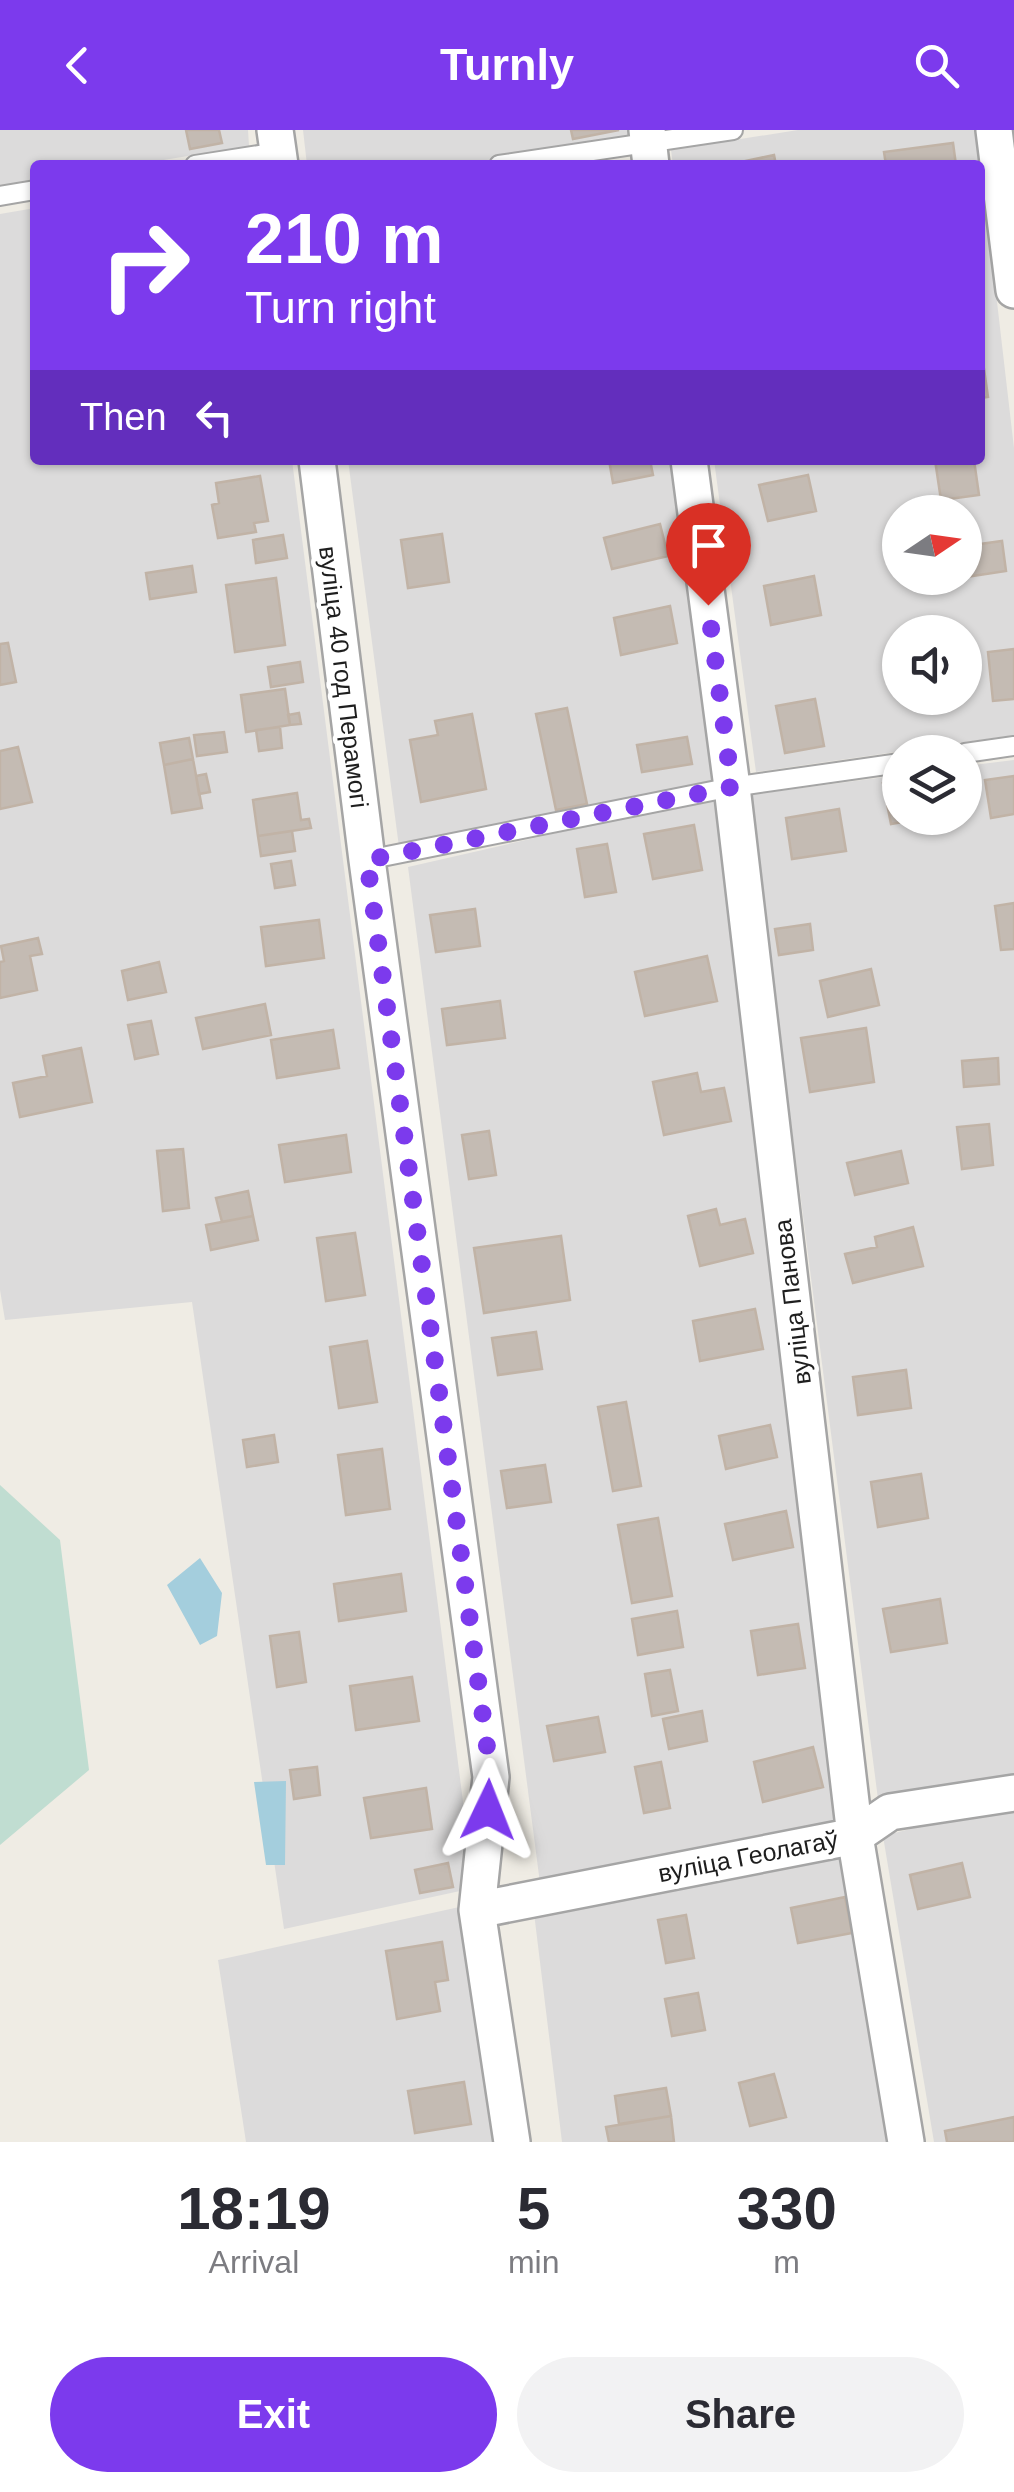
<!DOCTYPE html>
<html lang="en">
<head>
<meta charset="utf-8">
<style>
	body { margin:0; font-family:Arial,sans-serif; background:#f2f2f3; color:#2b2b33; height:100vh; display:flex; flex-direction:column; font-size:38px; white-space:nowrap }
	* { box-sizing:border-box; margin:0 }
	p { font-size:32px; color:#7c7c81 }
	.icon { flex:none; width:55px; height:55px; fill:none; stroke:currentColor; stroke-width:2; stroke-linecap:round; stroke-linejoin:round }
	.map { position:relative; height:2012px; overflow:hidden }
	.side { display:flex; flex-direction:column; background:#fff; flex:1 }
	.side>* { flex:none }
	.top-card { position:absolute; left:30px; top:30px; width:955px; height:305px; border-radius:10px; box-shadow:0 2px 8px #0004; background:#7c3aed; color:#fff; overflow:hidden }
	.needle { width:65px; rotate:77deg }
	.buttons { position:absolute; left:882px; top:365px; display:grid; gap:20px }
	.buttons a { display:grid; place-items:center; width:100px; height:100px; border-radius:50%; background:#fff; box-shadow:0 2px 8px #0004; font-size:50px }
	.pin { position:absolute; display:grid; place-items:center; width:85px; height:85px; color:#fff; margin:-102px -42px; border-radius:50% 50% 50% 0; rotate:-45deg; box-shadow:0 0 10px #0007 }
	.pin .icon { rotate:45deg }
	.me { position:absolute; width:110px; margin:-55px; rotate:2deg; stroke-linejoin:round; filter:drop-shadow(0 0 8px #0008) }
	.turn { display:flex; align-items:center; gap:35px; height:210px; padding:0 50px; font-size:45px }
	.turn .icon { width:130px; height:130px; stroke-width:2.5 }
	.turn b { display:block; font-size:70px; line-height:85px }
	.then { display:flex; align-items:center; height:95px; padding:0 50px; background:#0003; gap:20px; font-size:38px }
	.eta { display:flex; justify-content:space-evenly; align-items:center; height:170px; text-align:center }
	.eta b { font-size:60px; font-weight:700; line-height:70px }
	.cta { display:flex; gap:20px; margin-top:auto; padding:20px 50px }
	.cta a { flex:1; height:115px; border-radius:60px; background:#7c3aed; color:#fff; font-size:40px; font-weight:700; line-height:115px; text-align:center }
	.cta a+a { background:#f2f2f3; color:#2b2b33 }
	header { display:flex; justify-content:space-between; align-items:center; height:130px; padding:0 50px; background:#7c3aed; color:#fff; font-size:45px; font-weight:700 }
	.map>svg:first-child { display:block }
	.residential { fill:#dcdbdb; fill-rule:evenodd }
	.wetland { fill:#c0ddd1 }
	.water { fill:#a4cedd }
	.building { fill:#c4bbb3; stroke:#c1b3a6; stroke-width:2.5 }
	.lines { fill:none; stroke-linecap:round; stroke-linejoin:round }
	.service-casing { stroke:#a5a5a5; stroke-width:22 }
	.minor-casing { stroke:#a5a5a5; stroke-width:40 }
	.service { stroke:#fff; stroke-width:18 }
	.minor { stroke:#fff; stroke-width:35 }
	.route { stroke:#7c3aed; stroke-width:18; stroke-dasharray:0 32.4 }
	.labels { text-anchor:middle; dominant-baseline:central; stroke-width:9; stroke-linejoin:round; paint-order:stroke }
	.street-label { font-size:25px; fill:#1e1e1e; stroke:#fff }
</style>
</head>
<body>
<header><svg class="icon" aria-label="back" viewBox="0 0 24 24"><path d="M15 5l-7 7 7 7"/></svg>Turnly<svg class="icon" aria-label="search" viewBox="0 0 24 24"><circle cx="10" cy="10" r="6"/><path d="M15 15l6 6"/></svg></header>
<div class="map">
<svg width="1014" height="2012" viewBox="0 0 1014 2012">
	<rect width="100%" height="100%" fill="#efece4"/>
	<path class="residential" d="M0 0H248L249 16 133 35H35V51L0 56Z
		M303 0H631L632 13 445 35H307Z
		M798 0H977L1014 318V605L756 642 714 330H980V35H673L671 20ZM900 382H965V448H900ZM900 502H965V568H900Z
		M35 78V330H292L474 1758 284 1799 192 1172 5 1190 0 1160V84Z
		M348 330H673L714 650 399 717Z
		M1014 630V1648L879 1677 749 665 900 645V688H965V636Z
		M718 666 843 1699 541 1761 408 737Z
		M1014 1672V2012H934L883 1706Z
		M841 1715 889 2012H562L534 1783Z
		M464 1776 497 2012H246L218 1830Z"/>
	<path class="wetland" d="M0 1355 60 1410 89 1640 0 1715Z"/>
	<path class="water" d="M200 1428 222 1463 217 1506 200 1515 167 1455Z
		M286 1651 285 1735H266L254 1652Z"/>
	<path class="building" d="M186 0H219L222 13 190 19Z
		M571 0H619L573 9Z
		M953 13 956 35H886L884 22Z
		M774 25 776 35H727Z
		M980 211 988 267 980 268Z
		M609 330H650L653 345 613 353Z
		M935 330H974L979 365 941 370Z
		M808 345 816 381 768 391 759 355Z
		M260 346 268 391 254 393 256 402 218 408 212 375 219 373 216 353Z
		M660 394 668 426 612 439 604 408Z
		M442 404 449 452 408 458 401 410Z
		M283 405 287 428 256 433 253 410Z
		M1002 411 1006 441 966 447 965 416Z
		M192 436 196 462 150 469 146 443Z
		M814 446 821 485 771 495 764 456Z
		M276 448 285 515 235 522 226 455Z
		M670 476 677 513 621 525 614 488Z
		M8 513 16 552 0 555V514Z
		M1014 519V569L993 571 988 522Z
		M300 532 303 552 271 557 268 537Z
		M285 559 290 595 246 602 241 565Z
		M815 569 824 616 785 623 776 576Z
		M567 578 587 674 556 680 536 584Z
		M299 583 301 594 290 595 288 585Z
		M472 584 486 659 421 672 410 610 438 605 435 591Z
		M280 597 282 618 259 621 256 600Z
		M224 602 227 622 197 626 194 605Z
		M687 607 692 634 642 642 637 615Z
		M189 608 193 629 164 635 160 613Z
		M18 617 32 672 0 679V621Z
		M193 629 202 678 172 683 164 635Z
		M206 644 210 662 199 664 196 646Z
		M1014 646V684L991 688 985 650Z
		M900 650V688L920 689 891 694 883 653Z
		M297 663 301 690 309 689 311 698 258 706 253 670Z
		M839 679 846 721 792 729 786 688Z
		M694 695 702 740 653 749 644 704Z
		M292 701 295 721 261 726 258 706Z
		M607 714 616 762 585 767 577 719Z
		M291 731 295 755 275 758 271 734Z
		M1014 773V819L1001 820 995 776Z
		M475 779 480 816 436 822 430 785Z
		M319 790 324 828 266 836 261 797Z
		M810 794 813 820 779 825 775 799Z
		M38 808 42 824 30 826 37 860 0 868V832L4 831 1 816Z
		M707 826 717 871 645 886 635 842Z
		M159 832 166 862 128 870 122 841Z
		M871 839 879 875 828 887 820 851Z
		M500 871 505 908 447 915 442 879Z
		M265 874 271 905 203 919 196 888Z
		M151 891 158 924 135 929 128 895Z
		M866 898 874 952 810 962 801 908Z
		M333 900 339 938 277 948 271 910Z
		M81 918 92 972 20 987 13 953 47 946 43 926Z
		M998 928 999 954 964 957 962 931Z
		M697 943 701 962 724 958 731 991 664 1005 653 952Z
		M989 994 993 1035 962 1039 957 997Z
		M489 1001 496 1045 469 1049 462 1005Z
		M346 1005 351 1042 285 1052 279 1015Z
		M183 1019 189 1078 163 1081 157 1021Z
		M901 1021 908 1053 855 1065 847 1033Z
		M248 1061 253 1086 222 1092 216 1068Z
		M716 1079 720 1095 745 1089 753 1123 700 1136 688 1086Z
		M253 1086 258 1110 211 1120 206 1095Z
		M913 1097 923 1136 853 1153 845 1124 877 1117 875 1107Z
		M355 1103 365 1165 326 1171 317 1108Z
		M561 1106 570 1170 484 1183 474 1118Z
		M755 1179 763 1219 700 1231 693 1191Z
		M536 1202 542 1239 498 1245 492 1208Z
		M367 1211 377 1272 339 1278 330 1217Z
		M906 1240 911 1278 858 1285 853 1247Z
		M626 1272 641 1356 613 1361 598 1277Z
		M770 1295 777 1327 726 1339 719 1306Z
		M274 1305 278 1332 247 1337 243 1310Z
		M382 1319 390 1379 346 1385 338 1325Z
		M545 1335 551 1372 507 1378 501 1341Z
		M921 1344 928 1388 878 1397 871 1352Z
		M786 1381 793 1417 733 1430 725 1394Z
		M658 1388 672 1466 632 1473 618 1395Z
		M401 1444 406 1481 339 1491 334 1454Z
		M940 1469 947 1513 891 1522 883 1479Z
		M677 1481 683 1517 638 1525 632 1489Z
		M798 1494 805 1538 758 1545 751 1501Z
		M299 1502 306 1552 277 1557 270 1506Z
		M670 1540 678 1581 652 1586 645 1544Z
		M412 1547 419 1591 356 1600 350 1556Z
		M702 1581 707 1611 669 1619 663 1589Z
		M598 1587 605 1622 554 1631 547 1596Z
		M813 1617 823 1657 763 1672 754 1632Z
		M661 1632 670 1678 644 1683 635 1637Z
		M317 1637 320 1665 294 1669 290 1640Z
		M426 1658 432 1699 371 1708 364 1668Z
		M448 1733 453 1757 420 1763 415 1740Z
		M962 1733 970 1767 918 1779 910 1745Z
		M845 1767 852 1803 798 1813 791 1778Z
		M686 1785 694 1828 666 1833 658 1790Z
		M442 1812 448 1850 435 1852 440 1881 397 1889 386 1821Z
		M698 1863 705 1900 672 1906 665 1869Z
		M774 1944 786 1987 750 1996 739 1953Z
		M464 1952 471 1994 415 2003 408 1961Z
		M666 1958 671 1986 619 1994 615 1966Z
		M671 1986 674 2012H609L606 1997Z
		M1014 1987V2012H947L945 2001Z"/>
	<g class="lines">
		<defs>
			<path id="service" d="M195 35 278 22
				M499 35 733 0
				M0 66 35 60
				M965 623 1014 616
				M367 730 732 657 900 633"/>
			<path id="minor" d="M275 0 280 35
				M647 0 651 35
				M994 0 1014 160
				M317 330 367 730 491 1647 477 1780 512 2012
				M689 330 732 657 855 1706 906 2012
				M477 1780 855 1706 890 1682 1014 1663"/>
		</defs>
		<use href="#service" class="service-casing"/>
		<use href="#minor" class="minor-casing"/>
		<use href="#service" class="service"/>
		<use href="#minor" class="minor"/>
	</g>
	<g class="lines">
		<path class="route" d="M488 1680 491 1646 367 730 732 657 708 475"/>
	</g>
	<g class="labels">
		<g class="street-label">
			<text transform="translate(344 547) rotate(83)">вуліца 40 год Перамогі</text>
			<text transform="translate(792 1172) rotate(-97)">вуліца Панова</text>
			<text transform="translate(748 1726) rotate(-11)">вуліца Геолагаў</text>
		</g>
	</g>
</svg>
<div class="buttons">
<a><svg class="needle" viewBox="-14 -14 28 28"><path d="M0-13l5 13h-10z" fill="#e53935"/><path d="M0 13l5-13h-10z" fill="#7c7c81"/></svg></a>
<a><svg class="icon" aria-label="sound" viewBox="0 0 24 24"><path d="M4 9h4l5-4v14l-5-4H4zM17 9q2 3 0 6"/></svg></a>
<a><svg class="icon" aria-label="layers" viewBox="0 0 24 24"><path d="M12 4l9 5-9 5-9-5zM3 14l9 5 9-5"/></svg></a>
</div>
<div class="pin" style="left:708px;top:475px;background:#d93025"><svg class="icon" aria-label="arrive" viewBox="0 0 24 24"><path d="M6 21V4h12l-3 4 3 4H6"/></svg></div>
<svg class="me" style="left:488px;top:1680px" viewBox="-20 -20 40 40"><path d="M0-17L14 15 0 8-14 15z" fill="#7c3aed" stroke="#fff" stroke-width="4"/></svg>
<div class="top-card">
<div class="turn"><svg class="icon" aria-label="right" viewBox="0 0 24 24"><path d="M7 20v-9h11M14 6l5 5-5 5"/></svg><div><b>210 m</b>Turn right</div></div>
<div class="then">Then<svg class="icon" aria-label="left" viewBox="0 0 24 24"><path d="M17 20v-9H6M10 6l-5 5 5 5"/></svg></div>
</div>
</div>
<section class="side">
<div class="eta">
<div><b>18:19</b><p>Arrival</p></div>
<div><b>5</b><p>min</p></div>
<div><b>330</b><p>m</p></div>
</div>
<div class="cta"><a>Exit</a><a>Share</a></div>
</section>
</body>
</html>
